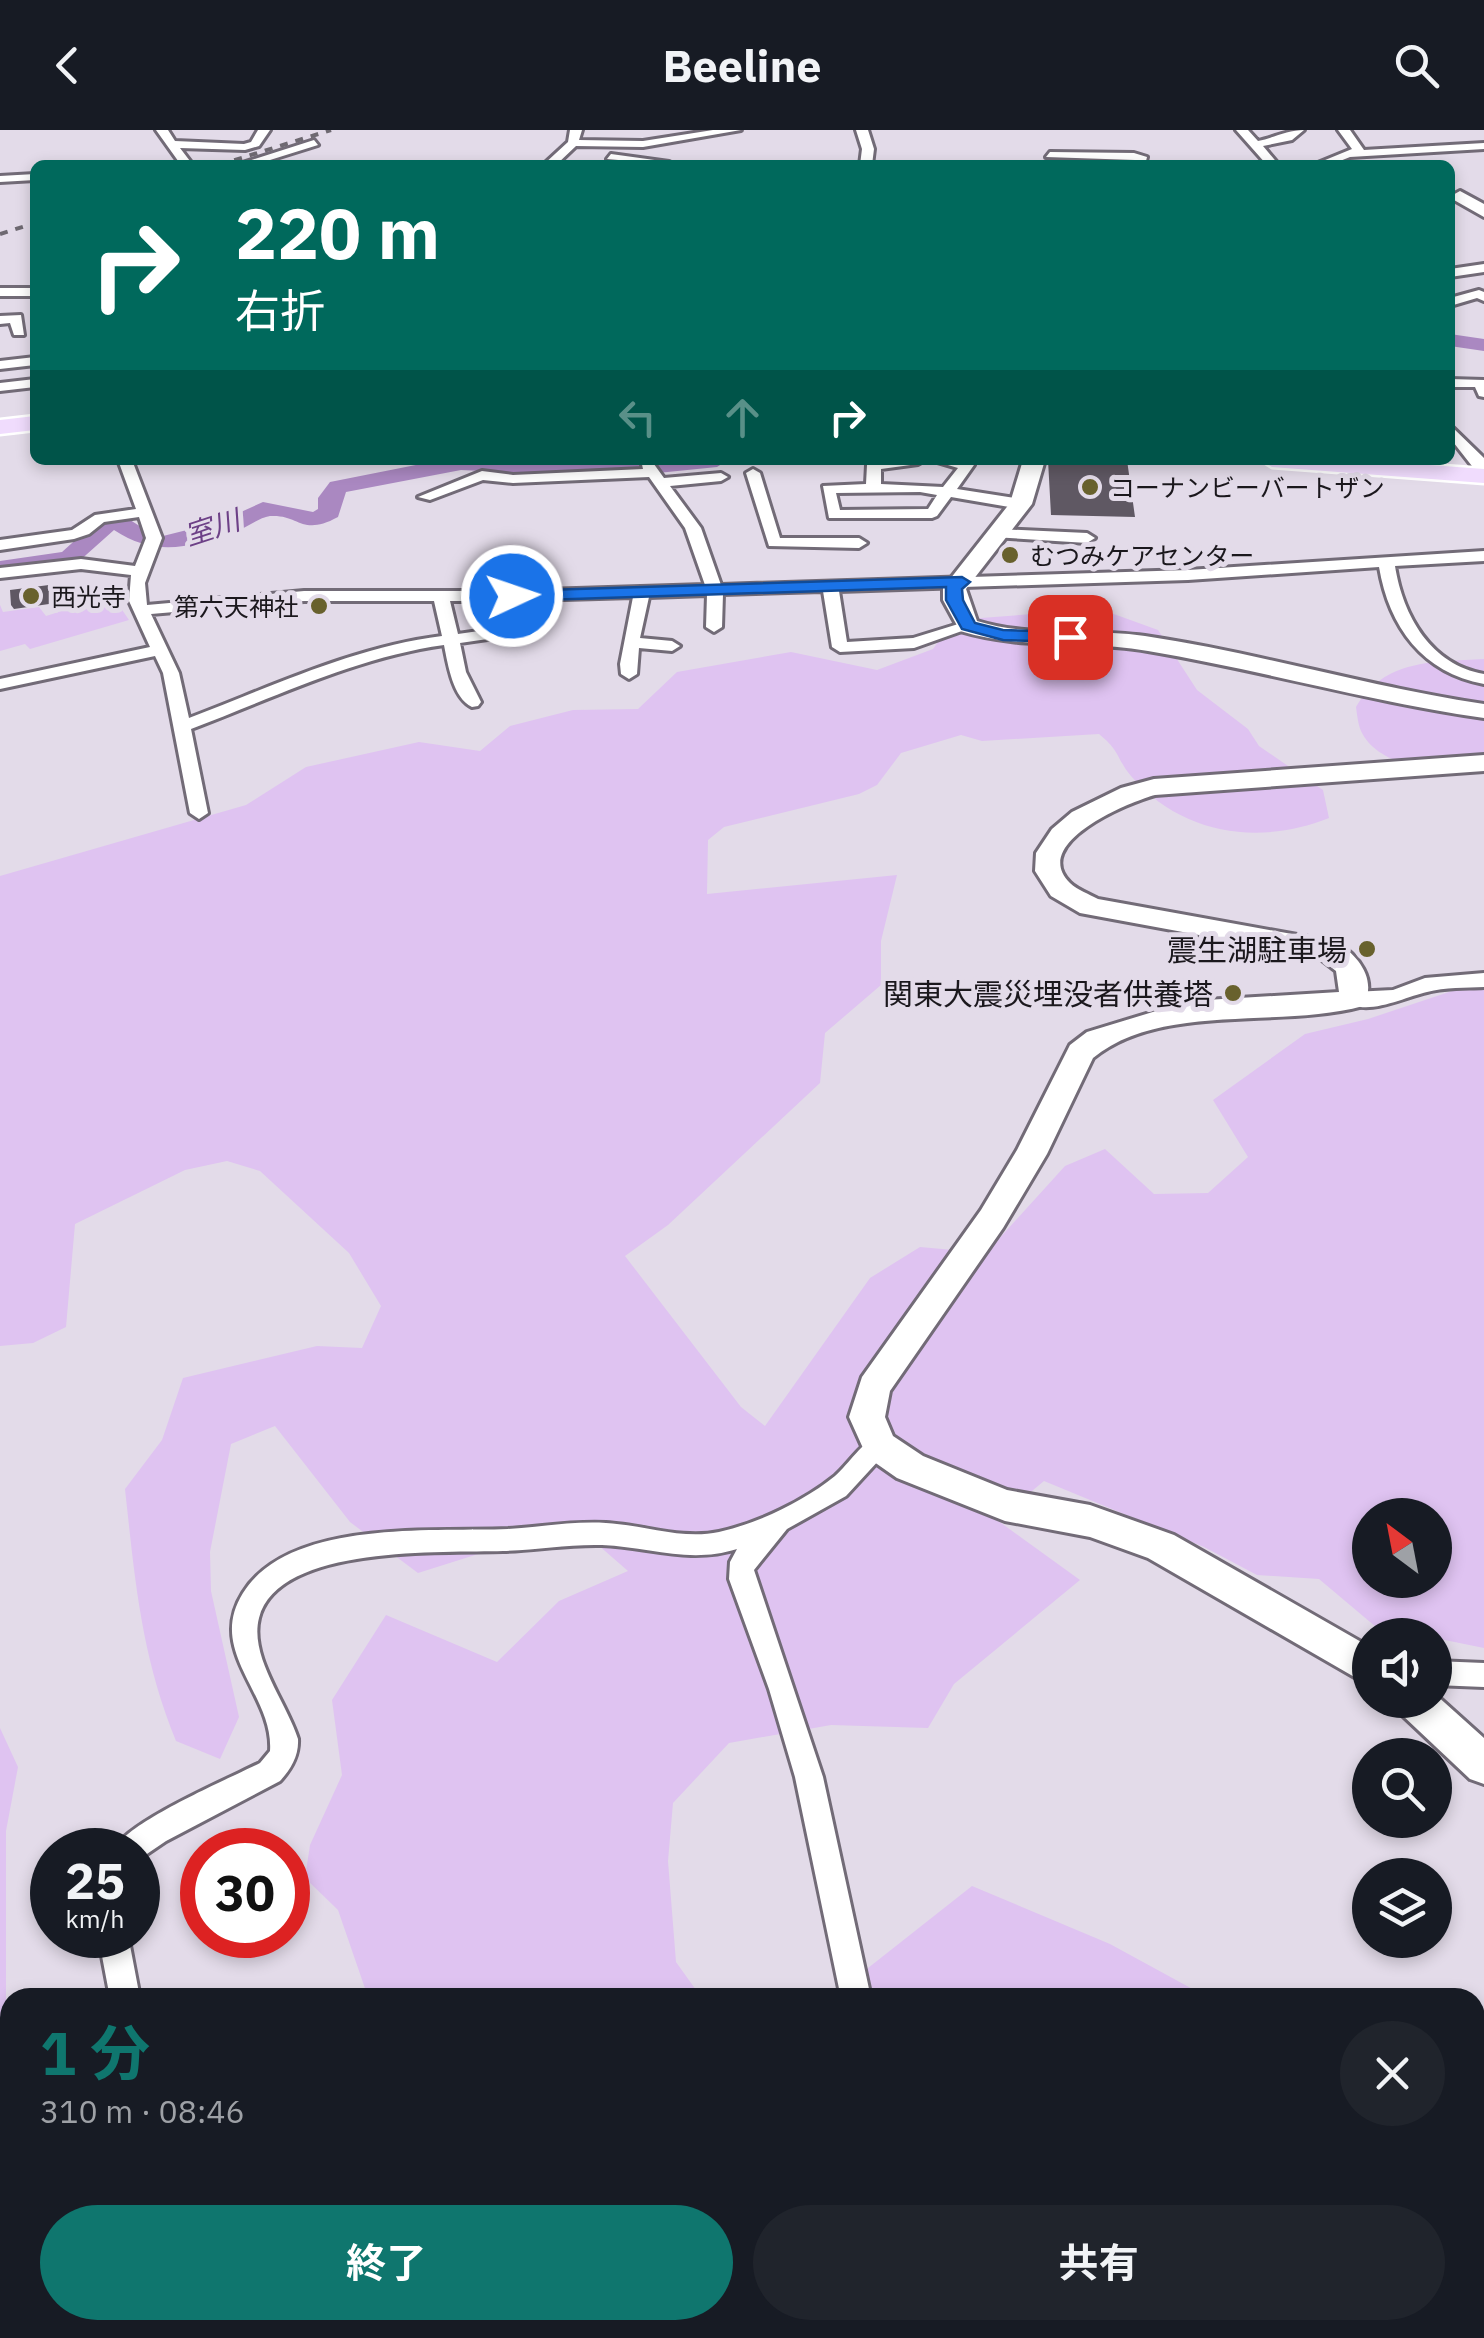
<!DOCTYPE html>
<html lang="ja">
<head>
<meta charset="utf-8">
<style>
	body { margin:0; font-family:"IBM Plex Sans","Noto Sans JP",sans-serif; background:#20242c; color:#f1f3f6; height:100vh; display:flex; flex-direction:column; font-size:38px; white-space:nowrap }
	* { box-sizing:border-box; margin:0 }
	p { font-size:32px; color:#9ea1a6 }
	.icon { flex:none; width:55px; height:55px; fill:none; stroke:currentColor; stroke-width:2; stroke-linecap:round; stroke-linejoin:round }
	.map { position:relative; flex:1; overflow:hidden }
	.side { position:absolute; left:0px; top:1858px; width:1485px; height:352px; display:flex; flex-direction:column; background:#171b24; border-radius:30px 30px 0 0; box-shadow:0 5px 15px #0003 }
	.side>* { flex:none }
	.hud { position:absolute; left:30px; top:30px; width:1425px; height:305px; border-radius:15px; box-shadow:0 5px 15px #0003; background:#00695c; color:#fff; overflow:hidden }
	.needle { width:65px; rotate:328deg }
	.tools { position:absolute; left:1352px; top:1368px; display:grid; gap:20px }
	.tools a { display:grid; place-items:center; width:100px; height:100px; border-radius:50%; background:#171b24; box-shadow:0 5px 15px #0003; font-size:50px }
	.speed { position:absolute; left:30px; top:1698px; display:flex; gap:20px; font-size:50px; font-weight:700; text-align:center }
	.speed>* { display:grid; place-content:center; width:130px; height:130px; border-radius:50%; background:#171b24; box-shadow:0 5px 15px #0003; line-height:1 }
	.speed small { font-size:25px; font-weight:400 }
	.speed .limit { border:15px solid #d22; background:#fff; color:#111 }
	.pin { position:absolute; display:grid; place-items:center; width:85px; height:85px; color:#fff; margin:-42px; border-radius:20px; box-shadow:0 5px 15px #0006 }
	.me { position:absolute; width:110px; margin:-55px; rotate:87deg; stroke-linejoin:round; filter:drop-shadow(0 0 8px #0008) }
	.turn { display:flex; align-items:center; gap:35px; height:210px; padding:0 40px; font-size:45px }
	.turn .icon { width:130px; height:130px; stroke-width:2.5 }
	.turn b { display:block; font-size:70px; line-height:85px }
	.lanes { display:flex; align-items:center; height:95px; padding:0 40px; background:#0003; justify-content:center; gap:50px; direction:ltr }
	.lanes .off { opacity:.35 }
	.round { display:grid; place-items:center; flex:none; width:105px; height:105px; border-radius:52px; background:#20242c }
	.headline { display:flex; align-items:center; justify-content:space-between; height:170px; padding:0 40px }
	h1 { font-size:60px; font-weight:700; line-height:75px; color:#0f766e }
	.action { display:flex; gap:20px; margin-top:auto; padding:20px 40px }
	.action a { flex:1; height:115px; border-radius:60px; background:#0f766e; color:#fff; font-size:40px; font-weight:700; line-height:115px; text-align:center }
	.action a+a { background:#20242c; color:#f1f3f6 }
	header { display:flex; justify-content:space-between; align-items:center; height:130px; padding:0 40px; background:#171b24; font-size:45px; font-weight:700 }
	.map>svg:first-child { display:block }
	.green { fill:#dfc3f1; fill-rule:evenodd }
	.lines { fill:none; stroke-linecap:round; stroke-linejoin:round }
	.river { fill:#aa88c1; fill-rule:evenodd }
	.building { fill:#5f5863 }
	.street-casing { stroke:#726b77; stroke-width:6 }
	.secondary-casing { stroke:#726b77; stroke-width:6 }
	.primary-casing { stroke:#fff; stroke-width:5 }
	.street { fill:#fff; fill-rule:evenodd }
	.secondary { fill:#fff; fill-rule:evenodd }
	.primary { fill:#f0dcfd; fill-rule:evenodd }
	.rail { stroke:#6e6971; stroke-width:4; stroke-dasharray:8 8; stroke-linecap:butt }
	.route { fill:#1a73e8; stroke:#114b97; stroke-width:2.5 }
	.poi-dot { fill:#68612d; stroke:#e3dbe9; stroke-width:4 }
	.labels { text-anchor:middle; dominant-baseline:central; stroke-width:10; stroke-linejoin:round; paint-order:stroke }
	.far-poi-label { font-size:25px; fill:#1b181d; stroke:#e3dbe9; text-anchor:start }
	.far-water-label { font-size:28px; font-style:italic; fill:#6d4087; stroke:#e3dbe9 }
	.poi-label { font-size:30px; fill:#1b181d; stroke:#e3dbe9; text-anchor:end }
</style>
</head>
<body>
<header><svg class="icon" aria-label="back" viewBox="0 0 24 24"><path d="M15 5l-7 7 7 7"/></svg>Beeline<svg class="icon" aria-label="search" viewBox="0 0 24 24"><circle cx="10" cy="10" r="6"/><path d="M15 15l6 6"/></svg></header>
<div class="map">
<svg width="1484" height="2208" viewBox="0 0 1484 2208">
	<rect width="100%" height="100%" fill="#e3dbe9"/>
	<path class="green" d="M112 465 129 490 30 519 25 514 0 521V475L3 482 39 477 46 486Z
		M1100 479 1158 500 1197 560 1248 599 1259 616 1323 660 1329 688C1259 716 1182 705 1131 646 1116 628 1121 622 1099 604L982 611 961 605 901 623 877 655 859 664 724 697 708 710 707 764 897 745 881 811V855L825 903 820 953 668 1095 625 1126 741 1277 765 1296 870 1148 920 1117 986 1123 1065 1036 1105 1019 1154 1064 1208 1063 1248 1027 1213 970 1305 904 1368 889 1458 859 1484 855V1518L1435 1508V1505L1376 1497 1319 1449 1257 1445 1204 1417 1044 1351 997 1390 1080 1450 954 1554 928 1598 831 1595 729 1613 673 1673 668 1731 676 1832 701 1867H368L338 1780 305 1748 310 1715 342 1645 332 1570 386 1485 497 1532 559 1471 628 1441 574 1394 418 1443 350 1392 275 1296 231 1314 210 1422 211 1461 239 1587 220 1629 176 1611C141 1525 135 1450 125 1359L162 1310 183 1248 317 1216 362 1218 381 1176 349 1123 260 1041 227 1031 185 1040 75 1094 66 1197 33 1213 0 1216V746L246 675 306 637 419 612 480 621 510 596 573 580 638 579 677 542 791 522 877 540 933 519 954 490ZM1370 1385H1435V1450H1370Z
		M1484 529V638C1448 644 1379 640 1361 601 1358 594 1357 584 1356 577 1385 529 1432 532 1484 529Z
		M0 1598 18 1637 6 1701V1886L0 1898Z
		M972 1756 1110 1814 1209 1868H830Z
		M815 2200H1184L1189 2208H808Z"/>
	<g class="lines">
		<path class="river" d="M1450 204 1484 209V221L1450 216Z
			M441 330 618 333 728 330 717 337 618 347 461 340 346 362 338 387C301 407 300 384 270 386 258 388 246 398 234 402 189 418 155 427 114 400L77 433 0 445V431L62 422 101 387 127 388 152 404 163 406 219 392 263 372 313 382 318 379V368L330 352Z"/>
	</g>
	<path class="building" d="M1048 330H1127L1135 387 1051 385Z
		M49 455V474L14 479 11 475 10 460Z"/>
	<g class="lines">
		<defs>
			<path id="street" d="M156 0H168L175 11 244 14 251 12 258 0H270L259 16 245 20 180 18 193 35H181Z
				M570 0H582L579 10 643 11 713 0H741L643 17 576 16 556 35H543L568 12Z
				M856 0H868L874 19 872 35H860L862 19Z
				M1236 0H1248L1258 11C1273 8 1288 0 1304 0L1292 10 1263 16 1279 35H1267Z
				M1338 0H1350L1364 20 1484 13V19L1350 27 1330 35H1313L1352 19Z
				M314 10 318 15 254 35H236Z
				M1050 22 1134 23 1147 27 1145 35H1133L1135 30 1046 27Z
				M611 24 669 32 675 35 607 29Z
				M35 44V50L0 52V46Z
				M1484 134V142L1450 147V139Z
				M0 158H35V166H0Z
				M1479 160 1484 162V171L1477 168 1450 176V168Z
				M21 185 24 205H14L10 193 0 194V186Z
				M35 227V235L0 239V231Z
				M35 249V257L0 261V253Z
				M1450 249 1484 250V267L1479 266 1475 257H1450Z
				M1450 295 1484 328V346L1479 345 1450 308Z
				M118 330H132L162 408 145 453 147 475 304 461H512L705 455 685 398 649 347 513 353 483 350 430 370 418 367 482 341 513 345 643 339 641 330H651L664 348 721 343 728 347 721 351 670 356 701 398 721 455 1188 440 1484 421V431L1395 436C1403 486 1431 535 1484 544V554C1423 543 1389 497 1379 437L1188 450 839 461 847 512 913 508 968 491 976 496 914 518 840 522 832 517 823 461 723 464 722 497 714 502 706 497 707 465 649 467 640 508 672 511 680 516 672 521 639 518 637 544 629 549 621 544 620 534 633 467 530 470 528 503 460 513 466 542 481 572 478 576 472 577C453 568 448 535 444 515 357 527 273 568 191 599L208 683 199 689 190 683 163 543 155 526 0 559V549L150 517 129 471 131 445 81 439 0 448V438L81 429 135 436 146 408 139 387 104 392 89 404 74 409 0 420V410L72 400 95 385 136 379ZM304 471H434L442 506C354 517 271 557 189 588L179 543 151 484ZM450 471H514V496L458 504Z
				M879 330H925L918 334 881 339V354L943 357 958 338 931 330 972 332 974 335 957 359 1021 369 1029 374 1021 379 951 367 937 386 932 388H829L823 356 866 354 867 335ZM920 362 937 365 928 379 840 380 836 363Z
				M753 339 760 343 780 408H859L867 413 859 418 769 416 746 343Z
				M998 399 1087 403 1095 408 1087 413 993 407V401Z
				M1484 843V857C1466 858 1445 857 1427 862 1404 867 1363 889 1343 869L1353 862 1393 860 1425 848Z
				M880 1306 889 1309 892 1316 846 1366 787 1399 754 1440 823 1647 871 1868H841L795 1647 769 1559 729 1449 730 1432 737 1419C690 1434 649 1417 602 1415 569 1414 536 1420 503 1421 445 1423 278 1414 259 1488 249 1527 287 1573 298 1609 299 1626 291 1639 280 1651L166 1711 138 1730V1720H114C125 1693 230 1648 260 1633L270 1621C274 1564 206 1522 243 1463 289 1389 433 1402 508 1399 540 1397 573 1391 606 1393 644 1395 682 1410 719 1402 759 1393 804 1371 835 1346 850 1333 861 1312 880 1306Z
				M1435 1531 1484 1533V1557L1435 1555Z
				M98 1805H128L140 1868H110Z
				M10 2168V2200H18L0 2208V2172Z
				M342 2200H391L388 2208H339Z
				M507 2200H547L550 2208H510Z
				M818 2200H859L856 2208H815Z"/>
			<path id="secondary" d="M1460 61 1484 74V87L1454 70 1451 66Z
				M1023 330H1045L1032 374 966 459 977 491C1032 508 1089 498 1145 506 1259 523 1370 557 1484 574V588C1371 572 1261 540 1148 521 1085 510 1022 520 960 501L943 470V458L1010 373Z
				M1484 625V641L1155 665C1129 672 1029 713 1070 753 1077 760 1089 764 1098 769L1336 812C1358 825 1378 850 1363 876 1281 899 1161 872 1093 928L1047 1024 1003 1098 890 1261 885 1287 893 1306 923 1326 1007 1360 1090 1375 1174 1405 1370 1517V1556L1148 1428 1090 1407 1005 1391 897 1348 867 1327 849 1287 862 1247 981 1080 1017 1020 1070 915 1087 902 1189 871 1339 862 1336 841 1318 827 1080 783 1051 766 1035 741 1036 723 1052 699 1072 682 1121 658 1154 649Z
				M1435 1564 1484 1608V1654L1470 1649 1400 1583 1394 1570H1435Z"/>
			<path id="primary" d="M35 286V300L0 304V290Z
				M1261 330H1362L1484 339V353L1272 337Z"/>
		</defs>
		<use href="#street" class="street-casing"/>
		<use href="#secondary" class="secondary-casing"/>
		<use href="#primary" class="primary-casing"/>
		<use href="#street" class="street"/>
		<use href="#secondary" class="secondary"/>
		<use href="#primary" class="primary"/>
		<path class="rail" d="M219 35 331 0
			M0 104 35 93"/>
	</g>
	<path class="route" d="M962 447 970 452 962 459 963 470 975 493 1003 500 1070 502 1078 507 1070 512 1003 510 962 499 946 470V457L512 471 504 466 512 461Z"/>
	<g class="poi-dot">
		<circle cx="1090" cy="357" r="10"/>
		<circle cx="1010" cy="425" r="10"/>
		<circle cx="31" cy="466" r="10"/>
		<circle cx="319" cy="476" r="10"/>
		<circle cx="1367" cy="819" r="10"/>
		<circle cx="1233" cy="863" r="10"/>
	</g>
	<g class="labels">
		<g class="far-poi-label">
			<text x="1110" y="357">コーナンビーバートザン</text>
			<text x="1030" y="425">むつみケアセンター</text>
			<text x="51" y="466">西光寺</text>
			<text x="299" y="476" text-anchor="end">第六天神社</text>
		</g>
		<g class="far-water-label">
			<text transform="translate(212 397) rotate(-18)">室川</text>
		</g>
		<g class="poi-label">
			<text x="1347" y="819">震生湖駐車場</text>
			<text x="1213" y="863">関東大震災埋没者供養塔</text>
		</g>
	</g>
</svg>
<div class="tools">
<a><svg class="needle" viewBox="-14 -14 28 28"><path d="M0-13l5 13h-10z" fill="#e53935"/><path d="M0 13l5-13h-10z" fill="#9ea1a6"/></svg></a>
<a><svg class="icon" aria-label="sound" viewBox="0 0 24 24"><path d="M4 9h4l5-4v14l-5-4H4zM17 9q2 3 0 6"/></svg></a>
<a><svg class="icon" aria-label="search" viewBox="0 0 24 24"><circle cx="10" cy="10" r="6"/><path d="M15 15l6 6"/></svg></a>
<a><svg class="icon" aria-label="layers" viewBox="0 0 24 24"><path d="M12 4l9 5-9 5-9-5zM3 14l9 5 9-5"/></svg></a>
</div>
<div class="speed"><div>25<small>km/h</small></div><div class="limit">30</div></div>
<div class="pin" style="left:1070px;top:507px;background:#d93025"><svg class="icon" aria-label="arrive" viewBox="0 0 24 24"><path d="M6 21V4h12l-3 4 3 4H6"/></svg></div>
<svg class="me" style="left:512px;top:466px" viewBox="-20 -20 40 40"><circle r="17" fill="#1a73e8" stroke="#fff" stroke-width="3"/><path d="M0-11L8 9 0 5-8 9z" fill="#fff"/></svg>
<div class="hud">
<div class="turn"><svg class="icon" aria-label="right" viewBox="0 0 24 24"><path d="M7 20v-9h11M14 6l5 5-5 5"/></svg><div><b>220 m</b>右折</div></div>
<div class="lanes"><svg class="icon off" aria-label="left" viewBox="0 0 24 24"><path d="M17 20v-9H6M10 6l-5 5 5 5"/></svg><svg class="icon off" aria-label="ahead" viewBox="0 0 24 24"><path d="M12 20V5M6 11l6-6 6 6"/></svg><svg class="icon" aria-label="right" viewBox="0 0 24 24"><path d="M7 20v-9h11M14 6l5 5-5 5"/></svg></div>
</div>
<section class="side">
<div class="headline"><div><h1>1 分</h1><p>310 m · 08:46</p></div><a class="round"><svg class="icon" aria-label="close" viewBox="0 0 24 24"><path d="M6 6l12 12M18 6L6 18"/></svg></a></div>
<div class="action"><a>終了</a><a>共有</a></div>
</section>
</div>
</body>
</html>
